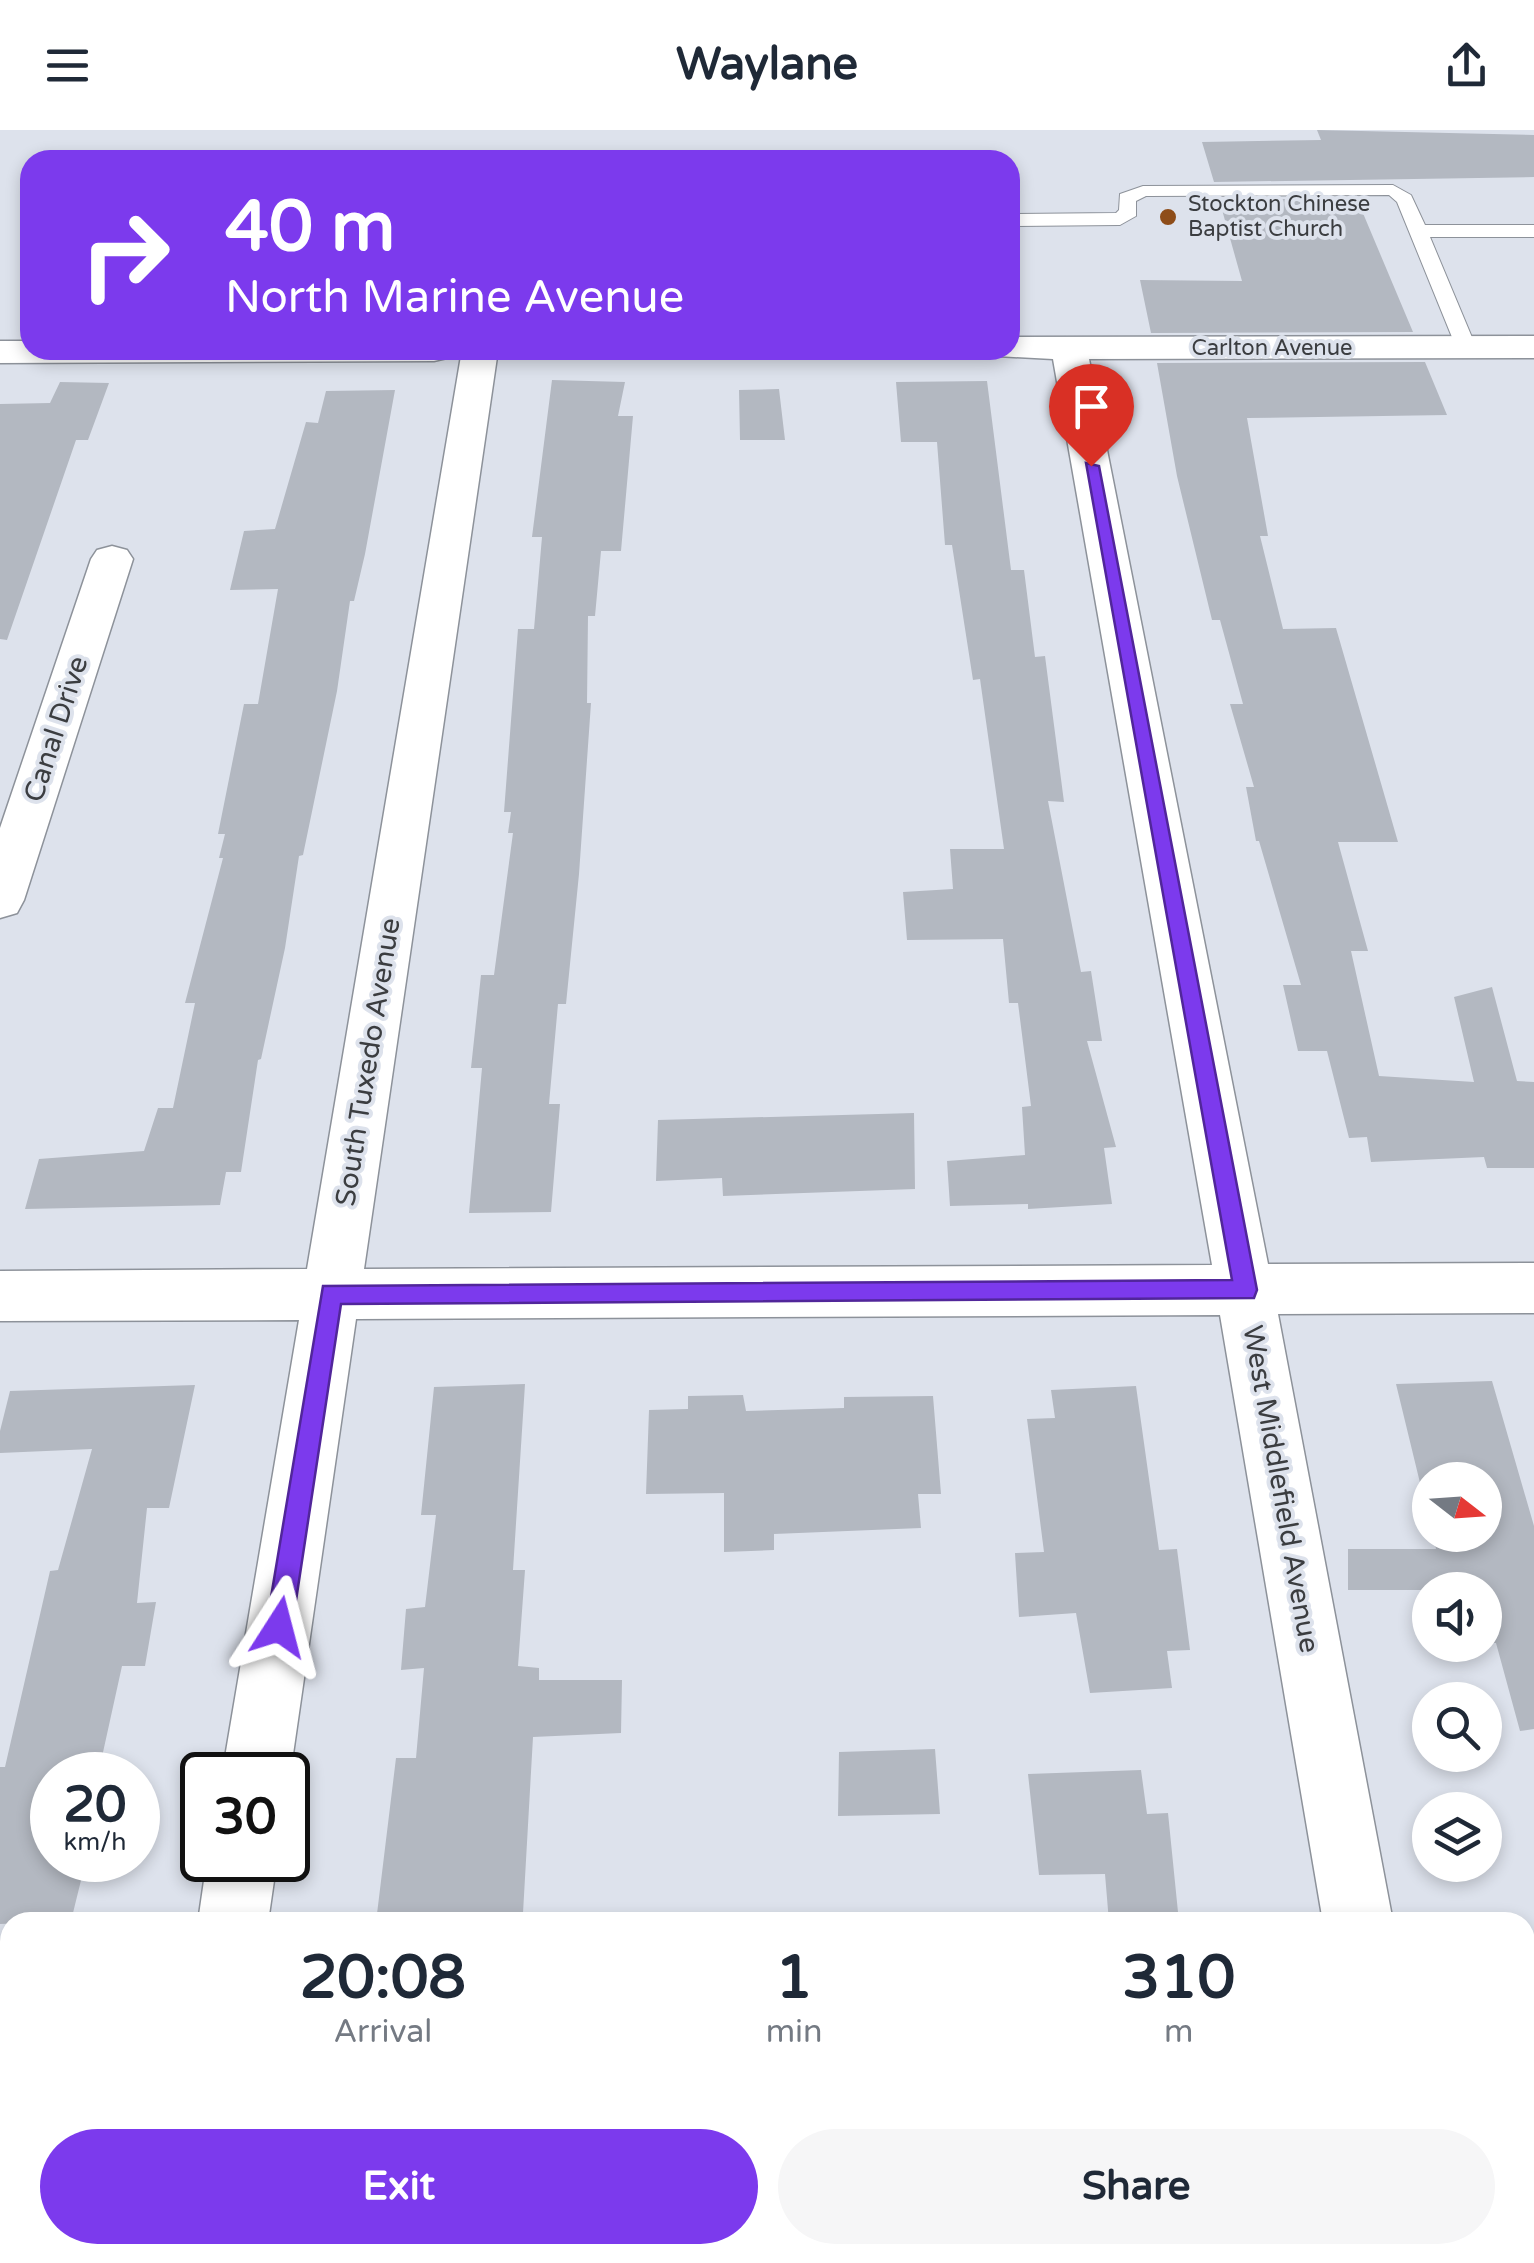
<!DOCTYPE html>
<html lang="en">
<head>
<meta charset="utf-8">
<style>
	body { margin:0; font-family:"Varela Round",sans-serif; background:#f6f6f7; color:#1f2937; height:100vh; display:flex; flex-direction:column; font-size:38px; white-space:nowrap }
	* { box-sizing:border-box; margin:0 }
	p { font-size:32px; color:#747a83 }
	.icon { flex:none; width:55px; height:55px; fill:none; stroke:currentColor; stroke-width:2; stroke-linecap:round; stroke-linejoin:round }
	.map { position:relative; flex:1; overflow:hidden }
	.details { position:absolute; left:0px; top:1782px; width:1535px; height:352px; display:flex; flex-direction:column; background:#fff; border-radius:30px 30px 0 0; box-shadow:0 5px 15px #0003 }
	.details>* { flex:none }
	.top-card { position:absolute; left:20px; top:20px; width:1000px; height:210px; border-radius:30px; box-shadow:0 5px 15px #0003; background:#7c3aed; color:#fff; overflow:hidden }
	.needle { width:65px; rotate:107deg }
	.tools { position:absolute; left:1412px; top:1332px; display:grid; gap:20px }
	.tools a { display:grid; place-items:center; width:90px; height:90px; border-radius:50%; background:#fff; box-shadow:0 5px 15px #0003; font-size:50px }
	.speed { position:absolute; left:30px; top:1622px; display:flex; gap:20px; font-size:50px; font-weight:700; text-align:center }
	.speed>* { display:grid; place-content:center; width:130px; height:130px; border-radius:50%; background:#fff; box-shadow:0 5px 15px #0003; line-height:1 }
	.speed small { font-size:25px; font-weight:400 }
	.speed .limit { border:5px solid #111; border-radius:15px; background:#fff; color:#111 }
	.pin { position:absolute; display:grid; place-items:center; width:85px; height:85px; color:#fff; margin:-102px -42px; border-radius:50% 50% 50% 0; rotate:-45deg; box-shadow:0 0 10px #0007 }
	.pin .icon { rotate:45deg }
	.me { position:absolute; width:110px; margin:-55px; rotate:9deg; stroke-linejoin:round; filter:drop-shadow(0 0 8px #0008) }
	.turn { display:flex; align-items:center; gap:35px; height:210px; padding:0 40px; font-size:45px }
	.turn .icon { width:130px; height:130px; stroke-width:2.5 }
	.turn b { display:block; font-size:70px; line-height:85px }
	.eta { display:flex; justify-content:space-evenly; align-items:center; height:170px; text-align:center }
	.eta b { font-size:60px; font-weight:700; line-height:70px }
	.primary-button { display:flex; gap:20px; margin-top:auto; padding:20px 40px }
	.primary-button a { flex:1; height:115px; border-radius:60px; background:#7c3aed; color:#fff; font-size:40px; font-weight:700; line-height:115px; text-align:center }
	.primary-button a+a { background:#f6f6f7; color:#1f2937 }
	header { display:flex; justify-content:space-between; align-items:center; height:130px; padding:0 40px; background:#fff; font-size:45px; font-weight:700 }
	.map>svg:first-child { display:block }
	.building { fill:#b3b8c1 }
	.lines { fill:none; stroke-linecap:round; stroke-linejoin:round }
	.service-casing { stroke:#8d929a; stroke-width:2 }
	.minor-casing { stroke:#8d929a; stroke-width:3 }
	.service { fill:#fff; fill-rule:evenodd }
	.minor { fill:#fff; fill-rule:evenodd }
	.route { fill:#7c3aed; stroke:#51269a; stroke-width:2.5 }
	.poi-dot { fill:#8e4d19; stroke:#dde2ec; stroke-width:4 }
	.labels { text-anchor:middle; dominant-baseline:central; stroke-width:8; stroke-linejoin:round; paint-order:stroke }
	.far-poi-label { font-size:22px; fill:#3b3d40; stroke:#dde2ec; text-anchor:start }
	.far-street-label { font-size:22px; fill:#3b3d40; stroke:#dde2ec }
	.street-label { font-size:28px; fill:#3b3d40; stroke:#dde2ec }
</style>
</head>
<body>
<header><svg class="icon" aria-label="menu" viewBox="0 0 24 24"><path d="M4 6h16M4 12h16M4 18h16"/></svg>Waylane<svg class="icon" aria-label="share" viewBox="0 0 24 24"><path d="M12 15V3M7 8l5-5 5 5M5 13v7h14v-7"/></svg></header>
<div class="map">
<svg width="1534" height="2133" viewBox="0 0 1534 2133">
	<rect width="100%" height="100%" fill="#dde2ec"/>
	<path class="building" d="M1317 0 1534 5V47L1214 52 1202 12 1321 10Z
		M1219 69H1357L1413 202 1151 203 1140 150 1242 151Z
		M1425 232 1447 285 1247 288 1268 406H1260L1283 499 1336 498 1398 712H1338L1368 821H1351L1379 946 1474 952 1454 867 1492 857 1517 951 1534 952V1038H1487L1484 1027 1371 1032 1367 1007 1349 1008 1327 921H1298L1283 855H1301L1259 711H1256L1246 657H1254L1230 574H1243L1220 490H1212L1177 346 1157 233Z
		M552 250 625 252 618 286H633L621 421H601L595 486H588L587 573H591L579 744 566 874H558L549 974H560L551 1082 469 1083 482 938H471L481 845H494L513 703H508L511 682H504L518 499H534L542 407H532Z
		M987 251 1011 440H1024L1035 527 1045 526 1064 672 1048 671 1081 842 1091 841 1102 911H1087L1116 1017 1104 1018 1112 1074 1028 1079V1074L950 1076 947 1031 1025 1025 1022 977 1031 976 1018 873H1009L1003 809 907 810 903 762 953 759 950 719H1004L980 549 973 550 952 415H945L937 312H901L896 252Z
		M60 252 109 253 88 310H76L7 510 0 509V274L50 273Z
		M779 259 785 310H740L739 260Z
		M395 260 365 424 354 471H350L337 561 303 725 299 726 285 818 261 929 258 930 241 1042H226L220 1075 25 1079 39 1029 144 1021 158 978H173L195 873H185L223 728H219L225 704H218L244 574H258L278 459 230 460 244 401 275 399 306 292 318 293 326 261Z
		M914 983 915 1059 723 1066 722 1048 656 1051 658 990Z
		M1492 1251 1534 1396V1599L1520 1601 1496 1513H1485V1460H1348V1419H1436L1433 1405H1485V1350H1430V1394L1396 1254Z
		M525 1254 513 1440H525L518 1536 539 1538V1550H622L621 1603 533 1607 523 1783 376 1792 396 1628H416L424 1538 401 1540 406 1479 425 1477 436 1385H421L434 1257Z
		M195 1255 169 1378H147L137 1473 156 1472 145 1536H122L98 1645H52V1730H86L71 1791 0 1794V1637H5L50 1441 58 1440 92 1319 0 1323V1301L10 1261Z
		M1136 1256 1159 1420 1177 1419 1190 1520 1167 1521 1172 1558 1090 1563 1076 1483 1019 1487 1015 1423 1044 1422 1027 1289 1055 1288 1051 1260Z
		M743 1265 746 1281 844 1278V1267L933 1266 941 1364H918L921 1398 774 1404V1420L724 1422V1363L646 1364 649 1280 688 1279V1266Z
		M935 1619 940 1684 838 1686 839 1622Z
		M1141 1640 1147 1684 1168 1683 1179 1792H1109L1105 1744 1039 1745 1028 1644Z"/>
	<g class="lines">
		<defs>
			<path id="service" d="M1393 55 1411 65 1425 95H1534V107H1430L1476 217 1473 221 1466 223 1456 217 1397 72 1389 65 1146 66 1136 71V86L1120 95 1010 96V84L1116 83 1119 80 1120 64 1143 56Z"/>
			<path id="minor" d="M1534 206V228L1089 229 1268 1134 1534 1133V1183L1278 1184 1393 1792H1323L1220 1185 356 1189 290 1645 288 1650V1645H222L299 1190 0 1191V1141L307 1139 462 220H498L364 1139 1212 1135 1053 229 997 226 993 220H1010V207Z
				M0 211H30V220H452L447 228 434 231 0 233Z
				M112 416 127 420 133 429 24 770 17 783 0 788V698L91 429 97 420Z
				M207 1730H277L268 1792H198Z
				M141 2125H219L217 2133H139Z
				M1370 2125H1448V2133H1370Z"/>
		</defs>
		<use href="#service" class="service-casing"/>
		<use href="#minor" class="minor-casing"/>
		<use href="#service" class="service"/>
		<use href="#minor" class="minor"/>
	</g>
	<path class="route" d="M1086 333 1099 336 1257 1160 1254 1168 341 1174 292 1497 288 1506 279 1510 270 1506 266 1497 323 1156 1232 1150Z"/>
	<circle class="poi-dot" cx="1168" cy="87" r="10"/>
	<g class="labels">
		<g class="far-poi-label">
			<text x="1188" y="74">Stockton Chinese<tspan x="1188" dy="25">Baptist Church</tspan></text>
		</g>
		<g class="far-street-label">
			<text x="1272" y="218">Carlton Avenue</text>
		</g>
		<g class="street-label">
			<text transform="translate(56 599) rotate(-72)">Canal Drive</text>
			<text transform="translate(368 932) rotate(-81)">South Tuxedo Avenue</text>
			<text transform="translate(1281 1359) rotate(80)">West Middlefield Avenue</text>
		</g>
	</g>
</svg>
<div class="tools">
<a><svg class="needle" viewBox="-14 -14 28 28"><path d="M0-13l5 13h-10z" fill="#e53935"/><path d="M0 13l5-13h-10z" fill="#747a83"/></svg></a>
<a><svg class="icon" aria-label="sound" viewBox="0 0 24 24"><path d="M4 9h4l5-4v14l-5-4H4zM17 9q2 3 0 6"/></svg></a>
<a><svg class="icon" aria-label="search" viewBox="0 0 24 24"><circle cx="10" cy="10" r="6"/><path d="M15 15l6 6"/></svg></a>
<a><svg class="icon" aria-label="layers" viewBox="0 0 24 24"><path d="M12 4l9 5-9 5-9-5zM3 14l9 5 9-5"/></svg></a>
</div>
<div class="speed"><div>20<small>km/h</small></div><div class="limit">30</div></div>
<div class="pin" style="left:1091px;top:336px;background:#d93025"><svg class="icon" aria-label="arrive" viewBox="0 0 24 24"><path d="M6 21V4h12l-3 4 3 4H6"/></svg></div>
<svg class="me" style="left:279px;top:1497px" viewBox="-20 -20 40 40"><path d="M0-17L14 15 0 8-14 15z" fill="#7c3aed" stroke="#fff" stroke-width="4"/></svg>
<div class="top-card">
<div class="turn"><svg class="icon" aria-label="right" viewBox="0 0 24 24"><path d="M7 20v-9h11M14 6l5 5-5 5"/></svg><div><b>40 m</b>North Marine Avenue</div></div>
</div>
<section class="details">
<div class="eta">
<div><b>20:08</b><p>Arrival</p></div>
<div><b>1</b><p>min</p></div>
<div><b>310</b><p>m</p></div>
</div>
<div class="primary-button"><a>Exit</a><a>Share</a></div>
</section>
</div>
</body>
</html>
